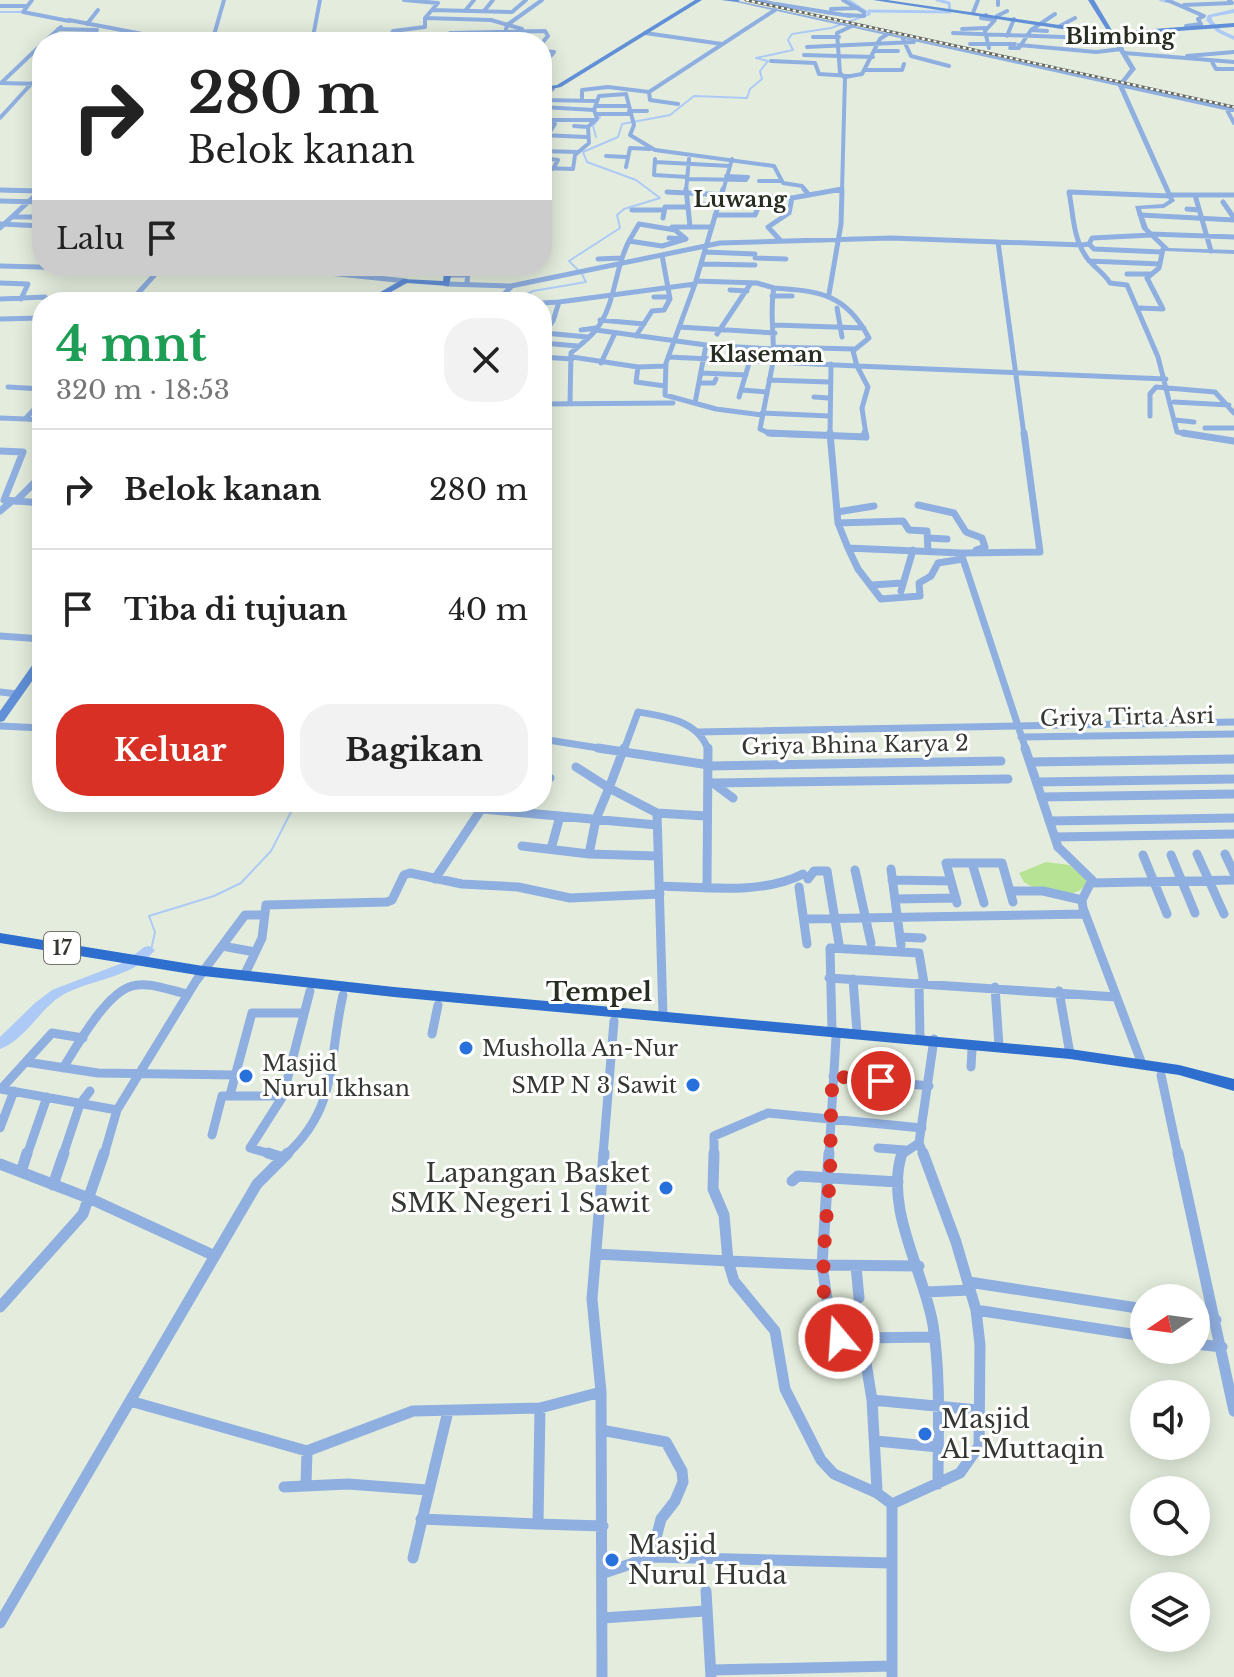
<!DOCTYPE html>
<html lang="id">
<head>
<meta charset="utf-8">
<style>
	body { margin:0; font-family:"Libre Baskerville",serif; background:#f2f2f2; color:#222; height:100vh; display:flex; flex-direction:column; font-size:30px; white-space:nowrap }
	* { box-sizing:border-box; margin:0 }
	p { font-size:26px; color:#767676 }
	.icon { flex:none; width:44px; height:44px; fill:none; stroke:currentColor; stroke-width:2; stroke-linecap:round; stroke-linejoin:round }
	.map { position:relative; flex:1; overflow:hidden }
	.drawer { position:absolute; left:32px; top:292px; width:520px; height:520px; display:flex; flex-direction:column; background:#fff; border-radius:32px; box-shadow:0 4px 20px #0003 }
	.drawer>* { flex:none }
	.banner { position:absolute; left:32px; top:32px; width:520px; height:244px; border-radius:32px; box-shadow:0 4px 20px #0003; background:#fff; color:#222; overflow:hidden }
	.needle { width:52px; rotate:257deg }
	.buttons { position:absolute; left:1130px; top:1284px; display:grid; gap:16px }
	.buttons a { display:grid; place-items:center; width:80px; height:80px; border-radius:50%; background:#fff; box-shadow:0 4px 20px #0003; font-size:40px }
	.pin { position:absolute; display:grid; place-items:center; width:68px; height:68px; color:#fff; margin:-34px; border:4px solid #fff; border-radius:50%; box-shadow:0 2px 8px #0007 }
	.me { position:absolute; width:88px; margin:-44px; rotate:342deg; stroke-linejoin:round; filter:drop-shadow(0 0 6px #0008) }
	.turn { display:flex; align-items:center; gap:28px; height:168px; padding:0 24px; font-size:36px }
	.turn .icon { width:104px; height:104px; stroke-width:2.5 }
	.turn b { display:block; font-size:56px; line-height:68px }
	.then { display:flex; align-items:center; height:76px; padding:0 24px; background:#0003; gap:16px; font-size:30px }
	.round { display:grid; place-items:center; flex:none; width:84px; height:84px; border-radius:32px; background:#f2f2f2 }
	.overview { display:flex; align-items:center; justify-content:space-between; height:136px; padding:0 24px }
	h1 { font-size:48px; font-weight:700; line-height:60px; color:#1e9e55 }
	.button { display:flex; gap:16px; margin-top:auto; padding:16px 24px }
	.button a { flex:1; height:92px; border-radius:32px; background:#d93025; color:#fff; font-size:32px; font-weight:700; line-height:92px; text-align:center }
	.button a+a { background:#f2f2f2; color:#222 }
	ul { padding:0; list-style:none }
	li { display:flex; align-items:center; gap:24px; height:120px; padding:0 24px; border-top:2px solid #e0e0e0 }
	li div { flex:1 }
	li b { display:block; font-size:30px }
	li em { font-style:normal }
	.map>svg:first-child { display:block }
	.green { fill:#b7e394 }
	.lines { fill:none; stroke-linecap:round; stroke-linejoin:round }
	.stream { stroke:#adcaf6; stroke-width:2 }
	.canal { stroke:#adcaf6; stroke-width:3 }
	.river { fill:#adcaf6; fill-rule:evenodd }
	.minor-far4 { stroke:#8fafe0; stroke-width:4 }
	.minor-far3 { stroke:#8fafe0; stroke-width:5 }
	.minor-far2 { stroke:#8fafe0; stroke-width:7 }
	.minor-far1 { stroke:#8fafe0; stroke-width:9 }
	.minor { stroke:#8fafe0; stroke-width:11 }
	.tertiary { fill:#8fafe0; fill-rule:evenodd }
	.secondary { fill:#6190d8; fill-rule:evenodd }
	.trunk { fill:#2d6ece; fill-rule:evenodd }
	.rail-casing { stroke:#656a61; stroke-width:3 }
	.rail { stroke:#fff; stroke-width:2; stroke-dasharray:3; stroke-linecap:butt }
	.route { stroke:#d93025; stroke-width:14; stroke-dasharray:0 25.2 }
	.poi-dot { fill:#2870dc; stroke:#fff; stroke-width:3 }
	.labels { text-anchor:middle; dominant-baseline:central; stroke-width:6; stroke-linejoin:round; paint-order:stroke }
	.shield { fill:#fff; stroke:#727470; stroke-width:2 }
	.shield-label { font-size:20px; font-weight:bold; fill:#353832 }
	.far-quarter-label { font-size:22px; font-weight:bold; fill:#262d21; stroke:#fff }
	.street-label { font-size:22px; fill:#353832; stroke:#fff }
	.poi-label { font-size:22px; fill:#353832; stroke:#fff; text-anchor:start }
	.quarter-label { font-size:26px; font-weight:bold; fill:#262d21; stroke:#fff }
	.near-poi-label { font-size:26px; fill:#353832; stroke:#fff; text-anchor:start }
</style>
</head>
<body>
<div class="map">
<svg width="1234" height="1677" viewBox="0 0 1234 1677">
	<rect width="100%" height="100%" fill="#e4eddd"/>
	<path class="green" d="M1046 862 1069 865 1087 879C1083 904 1039 893 1024 882L1019 873Z"/>
	<g class="lines">
		<path class="stream" d="M1160 0 1167 2
			M0 12H22
			M596 137 593 126 600 117
			M578 270 569 261 620 228 617 215 624 209 660 198 636 180 587 162 583 152 618 137 622 124 670 115 694 96 747 98 750 89 762 79 760 71 768 61 756 58 793 50 788 40 792 34 831 28 870 14 849 0
			M512 302 533 291 586 282 582 274
			M542 633 545 650 542 653
			M151 950 155 932 149 916 214 896 241 883 271 851 291 812 284 802"/>
		<path class="canal" d="M869 11 950 12 949 3 937 0"/>
		<path class="river" d="M1234 9V13L1212 17V20L1221 30 1234 36V40L1217 32 1206 20 1208 15Z
			M149 946 155 950C132 979 92 978 61 996 39 1010 25 1040 0 1049V1037L35 1003 52 990 125 962 144 947Z"/>
		<path class="minor-far4" d="M32 0 23 12 69 21
			M404 0 438 3
			M756 0 779 5
			M843 0 864 12V16L847 15
			M998 0V5
			M1167 0 1204 16 1198 19 1201 24 1186 26
			M776 4 850 16
			M1184 5 1232 3 1229 0
			M0 6H27
			M831 9 858 8
			M432 10 512 12 526 0
			M465 11 474 0
			M484 11 493 0
			M973 13 978 0
			M986 15 981 18 995 20 985 31 989 48
			M997 16 1007 11
			M425 18 491 20 522 29
			M69 20 153 36 213 35
			M87 24 98 10
			M1060 26 1075 18
			M58 29 97 30
			M962 29 986 28
			M1031 30 1047 31
			M450 33 545 31 548 36 542 43
			M645 33 722 44
			M953 33 1115 39
			M1007 36 1014 19
			M813 37H839
			M903 39 911 56 949 66
			M193 41H212
			M312 41 389 40
			M44 42 61 27
			M212 42 224 0
			M312 42 320 0
			M389 42 393 31 425 27V18L438 3
			M503 42 507 25 542 0
			M970 44H1015
			M1019 45 1096 52 1122 49
			M807 47 914 42
			M1010 48H1019L1031 30 1055 14
			M542 51 554 52 542 66
			M875 51H898
			M1124 53 1234 62
			M804 55 873 57
			M1187 56 1234 52
			M771 61 815 63 819 74 851 76
			M1212 62 1216 69H1234
			M865 70H902L904 64
			M844 77 840 73 837 33 854 25
			M0 83 42 84
			M1 83 42 44
			M1120 85 1234 110
			M649 92 775 10
			M542 97 553 89
			M542 100 597 101
			M582 101V90L608 87 649 92 650 100 678 104
			M596 106H628
			M542 107 594 110
			M1226 108 1234 123
			M629 111H647
			M596 114H630
			M0 118 32 83
			M542 118 555 124 548 135
			M551 120H596
			M574 126 588 127
			M542 135 586 137
			M542 151 577 152
			M606 156 626 157
			M542 158 558 160 553 169
			M655 159 654 175 687 177
			M655 162 730 166
			M626 167 630 148 650 149
			M542 168 573 169 575 155 589 143 588 127 597 118 594 110 599 96 626 94 634 125 630 135 655 150 774 166 783 183 802 186 806 191
			M687 179 746 180 748 177 726 176
			M759 181H782
			M0 190 26 191
			M686 191 689 159
			M723 191 732 159
			M842 191 845 77 862 74 880 39 889 33"/>
		<path class="minor-far3" d="M686 189 690 226
			M723 189 695 284 666 363 665 395 716 409 762 415
			M804 189 809 195
			M0 190 41 191
			M667 192 792 198 842 189
			M1170 195H1234
			M1195 195 1211 251
			M1170 196 1069 192C1073 212 1073 237 1085 255 1092 267 1103 271 1110 283L1127 285 1158 357 1177 432 1196 435
			M0 201 42 202
			M718 202 744 204
			M1223 202 1234 218
			M698 204 718 205
			M38 207H42
			M1187 209 1199 210
			M632 210H663
			M715 215H755L763 196
			M1140 215 1234 220
			M12 217H35
			M663 218 665 207H688
			M1 224 42 226
			M639 224 675 230 686 239 662 246 629 241Z
			M672 227H712
			M0 228 40 191
			M1150 234 1234 237
			M669 238 685 239
			M780 240 768 227 789 213 792 198
			M998 242 1024 435
			M1089 244 1094 249 1161 252
			M705 252 755 254
			M755 258 786 259
			M598 259 621 258
			M1089 261 1160 264
			M702 264 755 265
			M0 266 159 270
			M261 266 406 281
			M1127 274H1150
			M448 275H463
			M696 281 757 283 774 288
			M0 283 28 284 21 299
			M446 284 511 286 720 243 891 238 1082 245 1089 244 1092 238 1152 235
			M467 284 468 266
			M730 290 747 291
			M829 294 841 224 842 191
			M772 296H792
			M654 297H669
			M431 298 476 302
			M0 299 45 297 49 302
			M130 302 159 270
			M496 302 511 287
			M542 303 559 302
			M837 308 842 337
			M1140 308 1163 309 1147 278 1159 268 1163 249
			M0 319 42 318
			M600 320 644 324
			M774 325 864 328
			M679 327 775 333
			M581 330 596 328
			M596 330 706 345
			M544 333 588 337
			M717 334 751 283
			M542 335 553 321 559 302 695 284
			M636 336 652 311 664 310 670 299 662 255
			M542 343 578 346
			M773 347 854 349
			M542 357 572 359
			M572 357 638 367 636 382 665 386
			M668 357 773 362
			M773 362 857 366
			M773 362 760 429 771 434 801 435
			M773 362C775 336 769 313 774 288 820 291 846 294 869 338L853 351 857 366
			M601 363 615 333
			M857 366 1166 379
			M857 366 868 387 862 408 866 435
			M638 367 666 366
			M702 373 746 375
			M769 380 829 382
			M700 383H714L716 379
			M8 387 42 389
			M742 390 766 392
			M739 397 750 360
			M814 397 829 398
			M42 401 25 419 42 420
			M1174 402 1229 405
			M695 403 706 345 773 349
			M542 404 673 403
			M570 404 571 353C579 346 588 339 595 331 616 306 614 269 629 241
			M762 413 829 416
			M1150 416V394L1156 387 1215 392 1234 413
			M0 418 25 419
			M1175 420 1194 422
			M1205 428H1234
			M40 435 42 432
			M830 435 831 364"/>
		<path class="minor-far2" d="M41 433 38 439 42 443
			M769 433 866 437 865 433
			M830 433 838 523 848 548 961 553 1026 750
			M1183 433 1234 441
			M0 451 23 452 4 500 42 503
			M16 501 42 475
			M918 505 954 513 966 532 982 538 985 547 976 550
			M0 511 12 501
			M837 512 874 506
			M838 523 903 521 909 530 927 531 928 551
			M928 538 947 539
			M848 548 858 569 881 599 920 596 919 583 931 576 938 563 963 559
			M961 553 1040 552 1024 433
			M872 585 902 583
			M901 591 913 550
			M0 636 42 639
			M0 692 17 694
			M0 726 42 728
			M697 732 1234 722
			M1021 737 1234 734
			M542 739 611 750
			M624 750 638 712C664 716 699 721 708 750"/>
		<path class="minor-far1" d="M598 748 709 765
			M624 748 609 788 657 813 663 1016
			M1025 748 1058 847 1092 880 1082 900 1083 908 1142 1064
			M1030 762 1234 759
			M709 766 1001 761
			M576 767 609 788 596 819 589 854
			M542 776 550 778
			M1037 782 1234 779
			M713 783 733 798
			M714 783 1008 779
			M1041 797 1234 794
			M482 809 657 825
			M657 813 705 816
			M1049 821 1234 818
			M1055 837 1234 834
			M522 846 589 854 657 856
			M551 849 560 816
			M1197 854 1224 914
			M1225 854 1234 873
			M1143 855 1167 914
			M1171 855 1195 913
			M972 863 984 903
			M891 869 901 945
			M855 870 871 943
			M435 879 486 802
			M808 879 814 871H827L839 944
			M892 880 951 881
			M1092 883 1234 880
			M707 885 708 748
			M660 886C705 887 762 895 803 874
			M799 887 807 944
			M1010 891H1043L1082 900
			M895 899 956 898
			M957 903 946 863H1002L1013 902
			M804 919 1085 914
			M900 937 922 938
			M222 946 255 952
			M244 976 262 938 266 905 387 902 392 900 404 875 410 873 462 884 518 887 570 898 660 894
			M829 978 1116 997
			M853 979 857 1033
			M919 983 920 1038
			M995 987 999 1046
			M1059 991 1070 1054
			M832 1030 830 948 919 953 924 983
			M432 1034 438 1005
			M26 1062 98 1073 236 1075
			M971 1067 972 1050
			M63 1068C77 1046 106 993 132 986 149 981 171 991 188 994
			M1161 1075 1178 1155
			M833 1076 929 1086
			M0 1089 117 1110 104 1155
			M1 1089 52 1033 83 1038
			M230 1095 252 1013H304
			M117 1110 196 981 245 915H264
			M0 1128 14 1091
			M212 1135 222 1096H283
			M878 1148 905 1150
			M27 1155 47 1097
			M63 1155 80 1104 90 1091
			M274 1155 250 1148 283 1096 310 991
			M286 1155C339 1107 328 1059 343 995
			M603 1155 614 1021
			M714 1155V1136L768 1113 922 1128
			M829 1155 836 1038
			M901 1155 919 1143
			M924 1155 919 1143 934 1039"/>
		<path class="minor" d="M268 1153 283 1158
			M829 1153 822 1265 919 1266
			M902 1153C884 1209 924 1271 933 1325 941 1378 938 1431 938 1484
			M1178 1153 1234 1411
			M0 1164 91 1199 215 1256
			M21 1172 27 1153
			M792 1181 798 1176 898 1182
			M53 1185 64 1153
			M596 1254 728 1261 724 1215 713 1189 714 1153
			M856 1266 859 1298
			M969 1282 1144 1309
			M926 1292 970 1290
			M0 1307 83 1214 104 1153
			M976 1310 1144 1336
			M1196 1317 1216 1320
			M862 1338 932 1337
			M1196 1344 1222 1347
			M872 1400 978 1410
			M130 1401 307 1451 413 1411 540 1408 601 1392
			M540 1408 538 1524 603 1526
			M601 1430 666 1442 682 1471 683 1482 675 1501 661 1519 651 1557
			M876 1441 938 1447
			M306 1484 307 1451
			M284 1487 348 1484 428 1490
			M877 1490 872 1400 862 1338H839L832 1333 822 1265 728 1261 734 1281 775 1331 785 1389 821 1460 834 1474 877 1493 892 1504
			M421 1519 538 1524
			M413 1558 448 1411
			M604 1573 651 1557 890 1563
			M706 1591 711 1677
			M603 1618 705 1611
			M0 1623 257 1184 288 1153
			M712 1670 892 1666
			M602 1677 601 1392 592 1299 604 1153
			M892 1677V1504L960 1473 979 1446 980 1345 976 1310 956 1242 923 1153"/>
		<path class="tertiary" d="M734 0 1119 83 1130 69 1109 34 1114 33 1136 69 1123 85 1175 201 1164 208 1141 209 1148 228 1169 248 1234 250V254L1165 251 1142 229 1135 206 1163 204 1169 200 1118 86 736 2Z"/>
		<path class="secondary" d="M695 0H702L561 87 542 91V87L557 85Z
			M721 0H740L737 2Z
			M873 0H887L1108 32 1088 0H1094L1113 32 1234 23V27L1108 36Z
			M445 266H453L449 286 407 283 373 302H363L403 279 443 281Z
			M42 656V667L4 721 0 722V711L38 657Z"/>
		<path class="trunk" d="M0 933 203 966 394 987 1070 1049 1179 1065 1234 1079V1091L1179 1075 1070 1059 394 997 203 976 0 943Z"/>
		<defs>
			<path id="rail" d="M746 0 1234 107"/>
		</defs>
		<use href="#rail" class="rail-casing"/>
		<use href="#rail" class="rail"/>
	</g>
	<g class="lines">
		<path class="route" d="M839 1338C811 1322 829 1205 830 1175 831 1142 830 1109 833 1076L881 1081"/>
	</g>
	<g class="poi-dot">
		<circle cx="466" cy="1048" r="8"/>
		<circle cx="246" cy="1076" r="8"/>
		<circle cx="693" cy="1085" r="8"/>
		<circle cx="666" cy="1188" r="8"/>
		<circle cx="925" cy="1434" r="8"/>
		<circle cx="612" cy="1560" r="8"/>
	</g>
	<g class="labels">
		<rect class="shield" x="44" y="932" width="36" height="32" rx="6"/>
		<g class="shield-label">
			<text x="62" y="948">17</text>
		</g>
		<g class="far-quarter-label">
			<text x="1120" y="36">Blimbing</text>
			<text x="740" y="199">Luwang</text>
			<text x="766" y="354">Klaseman</text>
		</g>
		<g class="street-label">
			<text transform="translate(1127 717) rotate(-1)">Griya Tirta Asri</text>
			<text transform="translate(855 745) rotate(-1)">Griya Bhina Karya 2</text>
		</g>
		<g class="poi-label">
			<text x="482" y="1048">Musholla An-Nur</text>
			<text x="262" y="1063">Masjid<tspan x="262" dy="25">Nurul Ikhsan</tspan></text>
			<text x="677" y="1085" text-anchor="end">SMP N 3 Sawit</text>
		</g>
		<g class="quarter-label">
			<text x="599" y="992">Tempel</text>
		</g>
		<g class="near-poi-label">
			<text x="650" y="1173" text-anchor="end">Lapangan Basket<tspan x="650" dy="30">SMK Negeri 1 Sawit</tspan></text>
			<text x="941" y="1419">Masjid<tspan x="941" dy="30">Al-Muttaqin</tspan></text>
			<text x="628" y="1545">Masjid<tspan x="628" dy="30">Nurul Huda</tspan></text>
		</g>
	</g>
</svg>
<div class="buttons">
<a><svg class="needle" viewBox="-14 -14 28 28"><path d="M0-13l5 13h-10z" fill="#e53935"/><path d="M0 13l5-13h-10z" fill="#767676"/></svg></a>
<a><svg class="icon" aria-label="sound" viewBox="0 0 24 24"><path d="M4 9h4l5-4v14l-5-4H4zM17 9q2 3 0 6"/></svg></a>
<a><svg class="icon" aria-label="search" viewBox="0 0 24 24"><circle cx="10" cy="10" r="6"/><path d="M15 15l6 6"/></svg></a>
<a><svg class="icon" aria-label="layers" viewBox="0 0 24 24"><path d="M12 4l9 5-9 5-9-5zM3 14l9 5 9-5"/></svg></a>
</div>
<div class="pin" style="left:881px;top:1081px;background:#d93025"><svg class="icon" aria-label="arrive" viewBox="0 0 24 24"><path d="M6 21V4h12l-3 4 3 4H6"/></svg></div>
<svg class="me" style="left:839px;top:1338px" viewBox="-20 -20 40 40"><circle r="17" fill="#d93025" stroke="#fff" stroke-width="3"/><path d="M0-11L8 9 0 5-8 9z" fill="#fff"/></svg>
<div class="banner">
<div class="turn"><svg class="icon" aria-label="right" viewBox="0 0 24 24"><path d="M7 20v-9h11M14 6l5 5-5 5"/></svg><div><b>280 m</b>Belok kanan</div></div>
<div class="then">Lalu<svg class="icon" aria-label="arrive" viewBox="0 0 24 24"><path d="M6 21V4h12l-3 4 3 4H6"/></svg></div>
</div>
<section class="drawer">
<div class="overview"><div><h1>4 mnt</h1><p>320 m · 18:53</p></div><a class="round"><svg class="icon" aria-label="close" viewBox="0 0 24 24"><path d="M6 6l12 12M18 6L6 18"/></svg></a></div>
<ul>
<li><svg class="icon" aria-label="right" viewBox="0 0 24 24"><path d="M7 20v-9h11M14 6l5 5-5 5"/></svg><div><b>Belok kanan</b></div><em>280 m</em></li>
<li><svg class="icon" aria-label="arrive" viewBox="0 0 24 24"><path d="M6 21V4h12l-3 4 3 4H6"/></svg><div><b>Tiba di tujuan</b></div><em>40 m</em></li>
</ul>
<div class="button"><a>Keluar</a><a>Bagikan</a></div>
</section>
</div>
</body>
</html>
